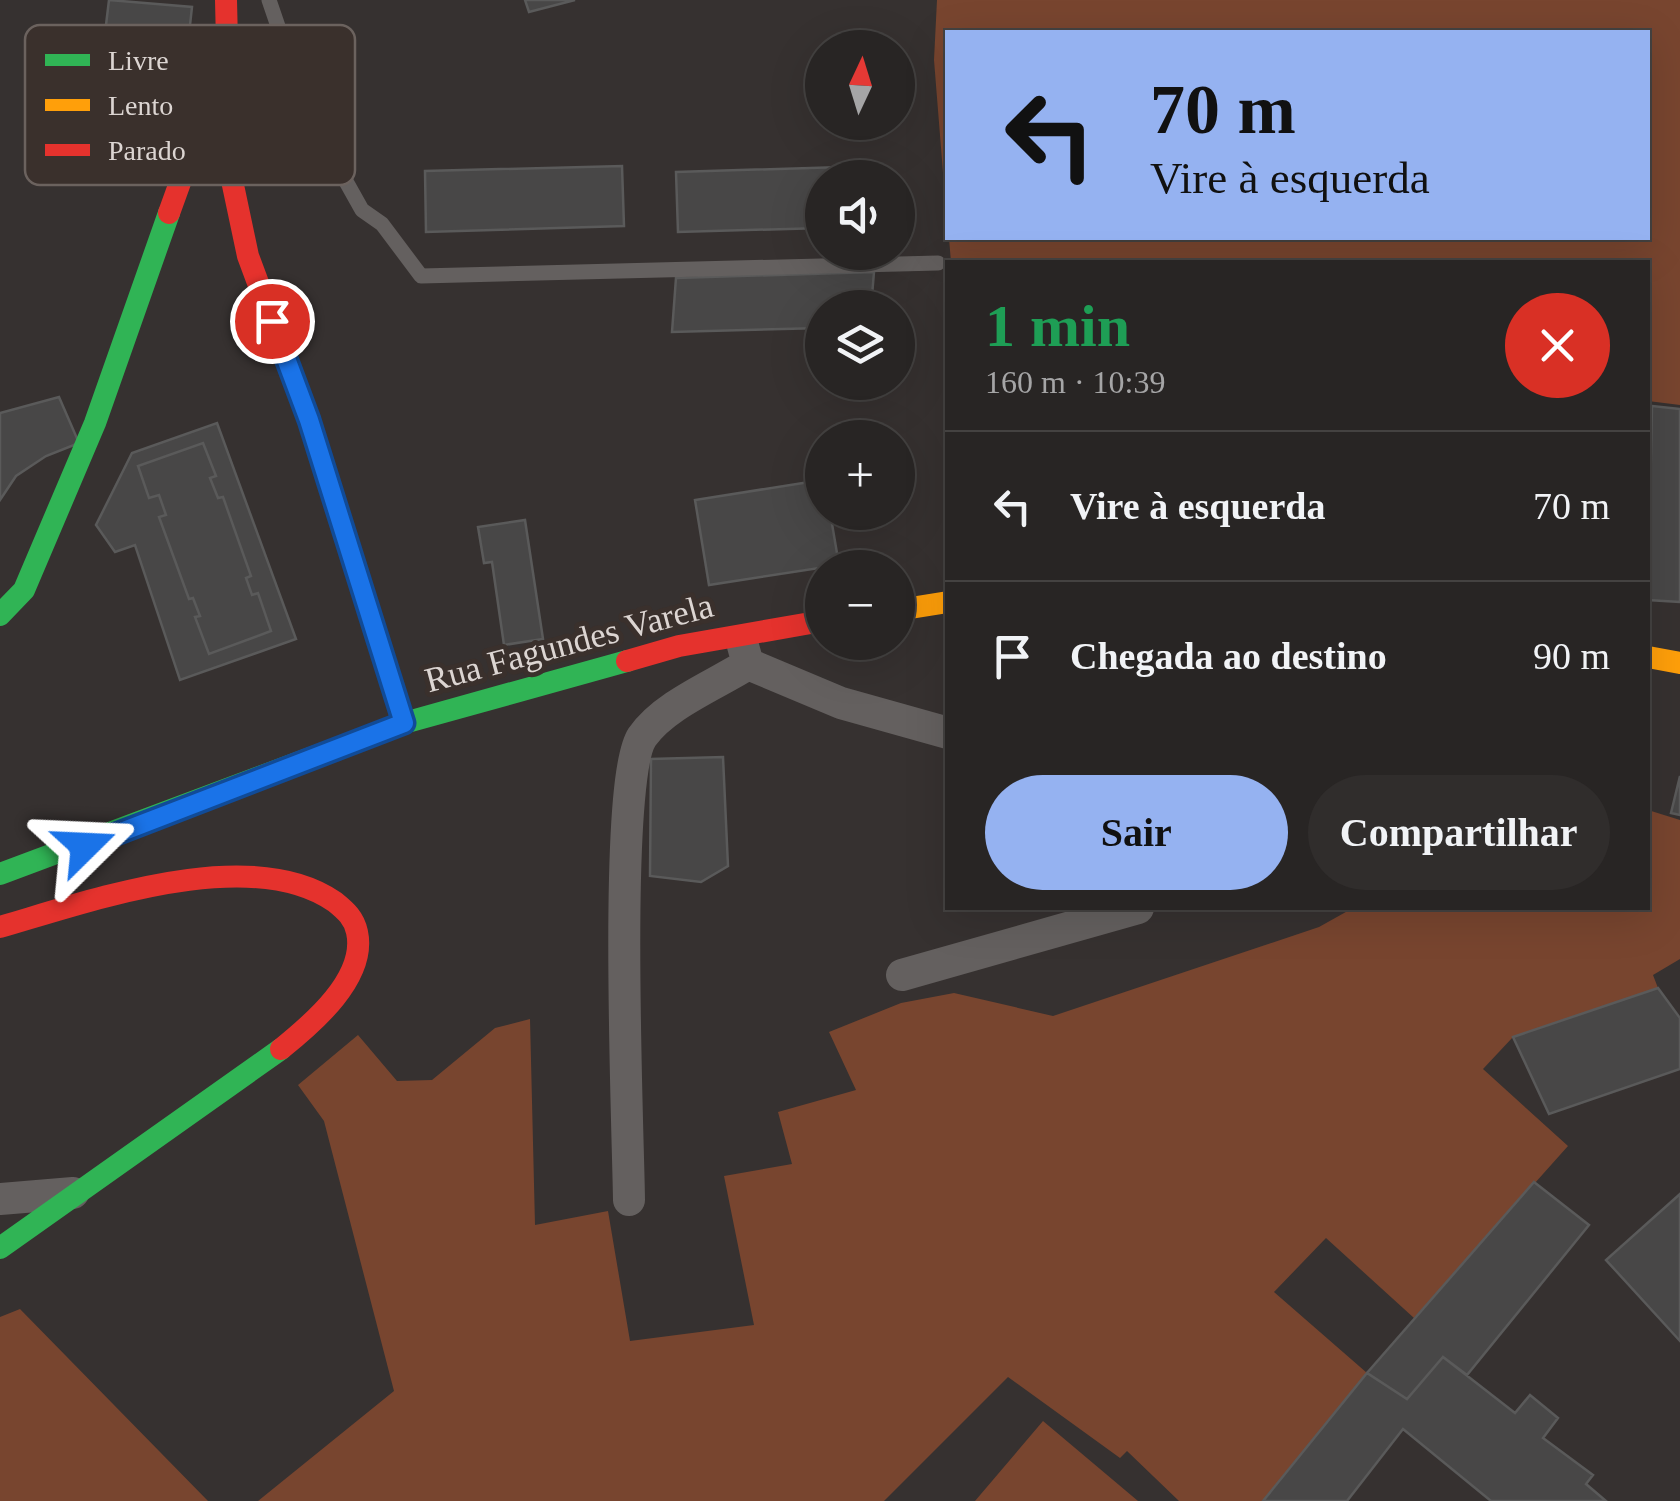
<!DOCTYPE html>
<html lang="pt">
<head>
<meta charset="utf-8">
<style>
	body { margin:0; font-family:Georgia,serif; background:#302d2c; color:#f1f3f6; height:100vh; display:flex; flex-direction:column; font-size:38px; white-space:nowrap }
	* { box-sizing:border-box; margin:0 }
	p { font-size:32px; color:#a5a5a6 }
	.icon { flex:none; width:55px; height:55px; fill:none; stroke:currentColor; stroke-width:2; stroke-linecap:round; stroke-linejoin:round }
	.map { position:relative; flex:1; overflow:hidden }
	.details { position:absolute; left:945px; top:260px; width:705px; height:650px; display:flex; flex-direction:column; background:#282524; border-radius:0px; box-shadow:0 10px 40px #0002,0 0 0 2px #444241 }
	.details>* { flex:none }
	.hud { position:absolute; left:945px; top:30px; width:705px; height:210px; border-radius:0px; box-shadow:0 10px 40px #0002,0 0 0 2px #444241; background:#95b2f1; color:#111; overflow:hidden }
	.needle { width:65px; rotate:4deg }
	.buttons { position:absolute; left:805px; top:30px; display:grid; gap:20px }
	.buttons a { display:grid; place-items:center; width:110px; height:110px; border-radius:50%; background:#282524; box-shadow:0 10px 40px #0002,0 0 0 2px #444241; font-size:50px }
	.pin { position:absolute; display:grid; place-items:center; width:85px; height:85px; color:#fff; margin:-42px; border:5px solid #fff; border-radius:50%; box-shadow:0 2px 10px #0007 }
	.me { position:absolute; width:110px; margin:-55px; rotate:69deg; stroke-linejoin:round; filter:drop-shadow(0 0 8px #0008) }
	.turn { display:flex; align-items:center; gap:35px; height:210px; padding:0 40px; font-size:45px }
	.turn .icon { width:130px; height:130px; stroke-width:2.5 }
	.turn b { display:block; font-size:70px; line-height:85px }
	.round { display:grid; place-items:center; flex:none; width:105px; height:105px; border-radius:52px; background:#302d2c }
	.summary { display:flex; align-items:center; justify-content:space-between; height:170px; padding:0 40px }
	h1 { font-size:60px; font-weight:700; line-height:75px; color:#1e9e55 }
	.action { display:flex; gap:20px; margin-top:auto; padding:20px 40px }
	.action a { flex:1; height:115px; border-radius:60px; background:#95b2f1; color:#111; font-size:40px; font-weight:700; line-height:115px; text-align:center }
	.action a+a { background:#302d2c; color:#f1f3f6 }
	ul { padding:0; list-style:none }
	li { display:flex; align-items:center; gap:30px; height:150px; padding:0 40px; border-top:2px solid #444241 }
	li div { flex:1 }
	li b { display:block; font-size:38px }
	li em { font-style:normal }
	.map>svg:first-child { display:block }
	.green { fill:#78452f }
	.building { fill:#484747; stroke:#5a5a5a; stroke-width:2.5 }
	.lines { fill:none; stroke-linecap:round; stroke-linejoin:round }
	.lane { stroke:#64605f; stroke-width:15 }
	.street { stroke:#64605f; stroke-width:32 }
	.fast { stroke:#30b455; stroke-width:22 }
	.slow { stroke:#ff9f0a; stroke-width:22 }
	.jam { stroke:#e5322d; stroke-width:22 }
	.route-casing { stroke:#114b97; stroke-width:25 }
	.route { stroke:#1a73e8; stroke-width:18 }
	.labels { text-anchor:middle; dominant-baseline:central; stroke-width:10; stroke-linejoin:round; paint-order:stroke }
	.street-label { font-size:35px; fill:#dcd5d2; stroke:#3a302c }
	.key { fill:#3a302c; stroke:#6b625e; stroke-width:2.5 }
	.key-label { font-size:28px; fill:#dcd5d2 }
</style>
</head>
<body>
<div class="map">
<svg width="1680" height="1501" viewBox="0 0 1680 1501">
	<rect width="100%" height="100%" fill="#363130"/>
	<path class="green" d="M937 0H1680V405L1648 401V262H951L949 238H1648V32H948L947 223 934 60Z
		M1648 810 1680 820V959L1653 975 1658 988 1513 1037 1483 1069 1568 1146 1414 1318 1326 1238 1274 1292 1367 1373 1263 1501H1179L1127 1451 1120 1458 1008 1377 884 1501H258L394 1391 324 1121 298 1085 358 1035 397 1081 432 1080 495 1028 530 1019 535 1225 608 1211 630 1341 754 1325 724 1176 792 1164 778 1112 856 1090 829 1032 901 1003 954 993 1053 1016 1319 927 1353 908H1648Z
		M20 1309 208 1501H0V1317Z
		M1043 1421 1138 1501H975Z"/>
	<path class="building" d="M109 0 192 7 189 34 106 25Z
		M525 0H575L529 12Z
		M622 166 624 226 426 232 425 171Z
		M874 166V178H822V228L678 232 676 172Z
		M874 272 871 308H822V328L672 332 676 278Z
		M59 397 79 443 46 456 16 476 0 500V413Z
		M1652 406 1680 409V602L1648 600Z
		M217 423 296 639 180 680 135 545 115 552 96 525 132 453Z
		M203 443 216 476 210 478 218 498 223 497 251 576 246 578 252 595 258 593 271 631 209 654 195 617 200 616 193 598 189 599 159 517 166 515 159 495 149 498 138 466Z
		M822 480V512H830L839 565 709 585 695 500Z
		M525 520 543 639 504 645 492 562 484 563 478 527Z
		M723 757 728 866 701 882 650 876 651 759Z
		M1680 776V815L1671 813Z
		M1658 988 1680 1018V1069L1549 1114 1513 1037Z
		M1534 1182 1589 1225 1467 1375 1443 1357 1407 1399 1367 1373Z
		M1680 1194V1341L1606 1260Z
		M1443 1357 1515 1413 1530 1395 1558 1418 1543 1438 1593 1475 1586 1484 1606 1501H1491L1403 1429 1347 1501H1263L1367 1373 1407 1399Z"/>
	<g class="lines">
		<path class="lane" d="M269 0 307 111 348 185 362 210 382 224 421 276 938 263"/>
		<path class="street" d="M743 646 748 664 841 703 948 733
			M902 975 1138 908
			M0 1199 73 1193
			M629 1200C628 1126 613 781 642 737 664 705 715 685 748 664"/>
		<path class="fast" d="M0 615 24 590 95 423 169 213
			M0 874 404 723 627 661
			M0 1248 281 1049"/>
		<path class="slow" d="M898 610 948 602
			M1648 657 1680 663"/>
		<path class="jam" d="M226 0 230 171 248 256 309 420 404 723
			M169 213 186 166 209 66
			M627 661 679 646 822 621
			M0 927C90 901 251 843 335 902 346 911 354 918 357 932 367 978 312 1024 281 1049"/>
	</g>
	<g class="lines">
		<defs>
			<path id="route" d="M85 846 404 723 309 420 272 321"/>
		</defs>
		<use href="#route" class="route-casing"/>
		<use href="#route" class="route"/>
	</g>
	<g class="labels">
		<g class="street-label">
			<text transform="translate(569 643) rotate(-15)">Rua Fagundes Varela</text>
		</g>
	</g>
	<rect x="25" y="25" width="330" height="160" rx="15" class="key"/>
	<rect x="45" y="54" width="45" height="12" fill="#30b455"/>
	<rect x="45" y="99" width="45" height="12" fill="#ff9f0a"/>
	<rect x="45" y="144" width="45" height="12" fill="#e5322d"/>
	<g class="key-label">
		<text x="108" y="70">Livre</text>
		<text x="108" y="115">Lento</text>
		<text x="108" y="160">Parado</text>
	</g>
</svg>
<div class="buttons">
<a><svg class="needle" viewBox="-14 -14 28 28"><path d="M0-13l5 13h-10z" fill="#e53935"/><path d="M0 13l5-13h-10z" fill="#a5a5a6"/></svg></a>
<a><svg class="icon" aria-label="sound" viewBox="0 0 24 24"><path d="M4 9h4l5-4v14l-5-4H4zM17 9q2 3 0 6"/></svg></a>
<a><svg class="icon" aria-label="layers" viewBox="0 0 24 24"><path d="M12 4l9 5-9 5-9-5zM3 14l9 5 9-5"/></svg></a>
<a>+</a>
<a>−</a>
</div>
<div class="pin" style="left:272px;top:321px;background:#d93025"><svg class="icon" aria-label="arrive" viewBox="0 0 24 24"><path d="M6 21V4h12l-3 4 3 4H6"/></svg></div>
<svg class="me" style="left:85px;top:846px" viewBox="-20 -20 40 40"><path d="M0-17L14 15 0 8-14 15z" fill="#1a73e8" stroke="#fff" stroke-width="4"/></svg>
<div class="hud">
<div class="turn"><svg class="icon" aria-label="left" viewBox="0 0 24 24"><path d="M17 20v-9H6M10 6l-5 5 5 5"/></svg><div><b>70 m</b>Vire à esquerda</div></div>
</div>
<section class="details">
<div class="summary"><div><h1>1 min</h1><p>160 m · 10:39</p></div><a class="round" style="background:#d93025;color:#fff"><svg class="icon" aria-label="close" viewBox="0 0 24 24"><path d="M6 6l12 12M18 6L6 18"/></svg></a></div>
<ul>
<li><svg class="icon" aria-label="left" viewBox="0 0 24 24"><path d="M17 20v-9H6M10 6l-5 5 5 5"/></svg><div><b>Vire à esquerda</b></div><em>70 m</em></li>
<li><svg class="icon" aria-label="arrive" viewBox="0 0 24 24"><path d="M6 21V4h12l-3 4 3 4H6"/></svg><div><b>Chegada ao destino</b></div><em>90 m</em></li>
</ul>
<div class="action"><a>Sair</a><a>Compartilhar</a></div>
</section>
</div>
</body>
</html>
